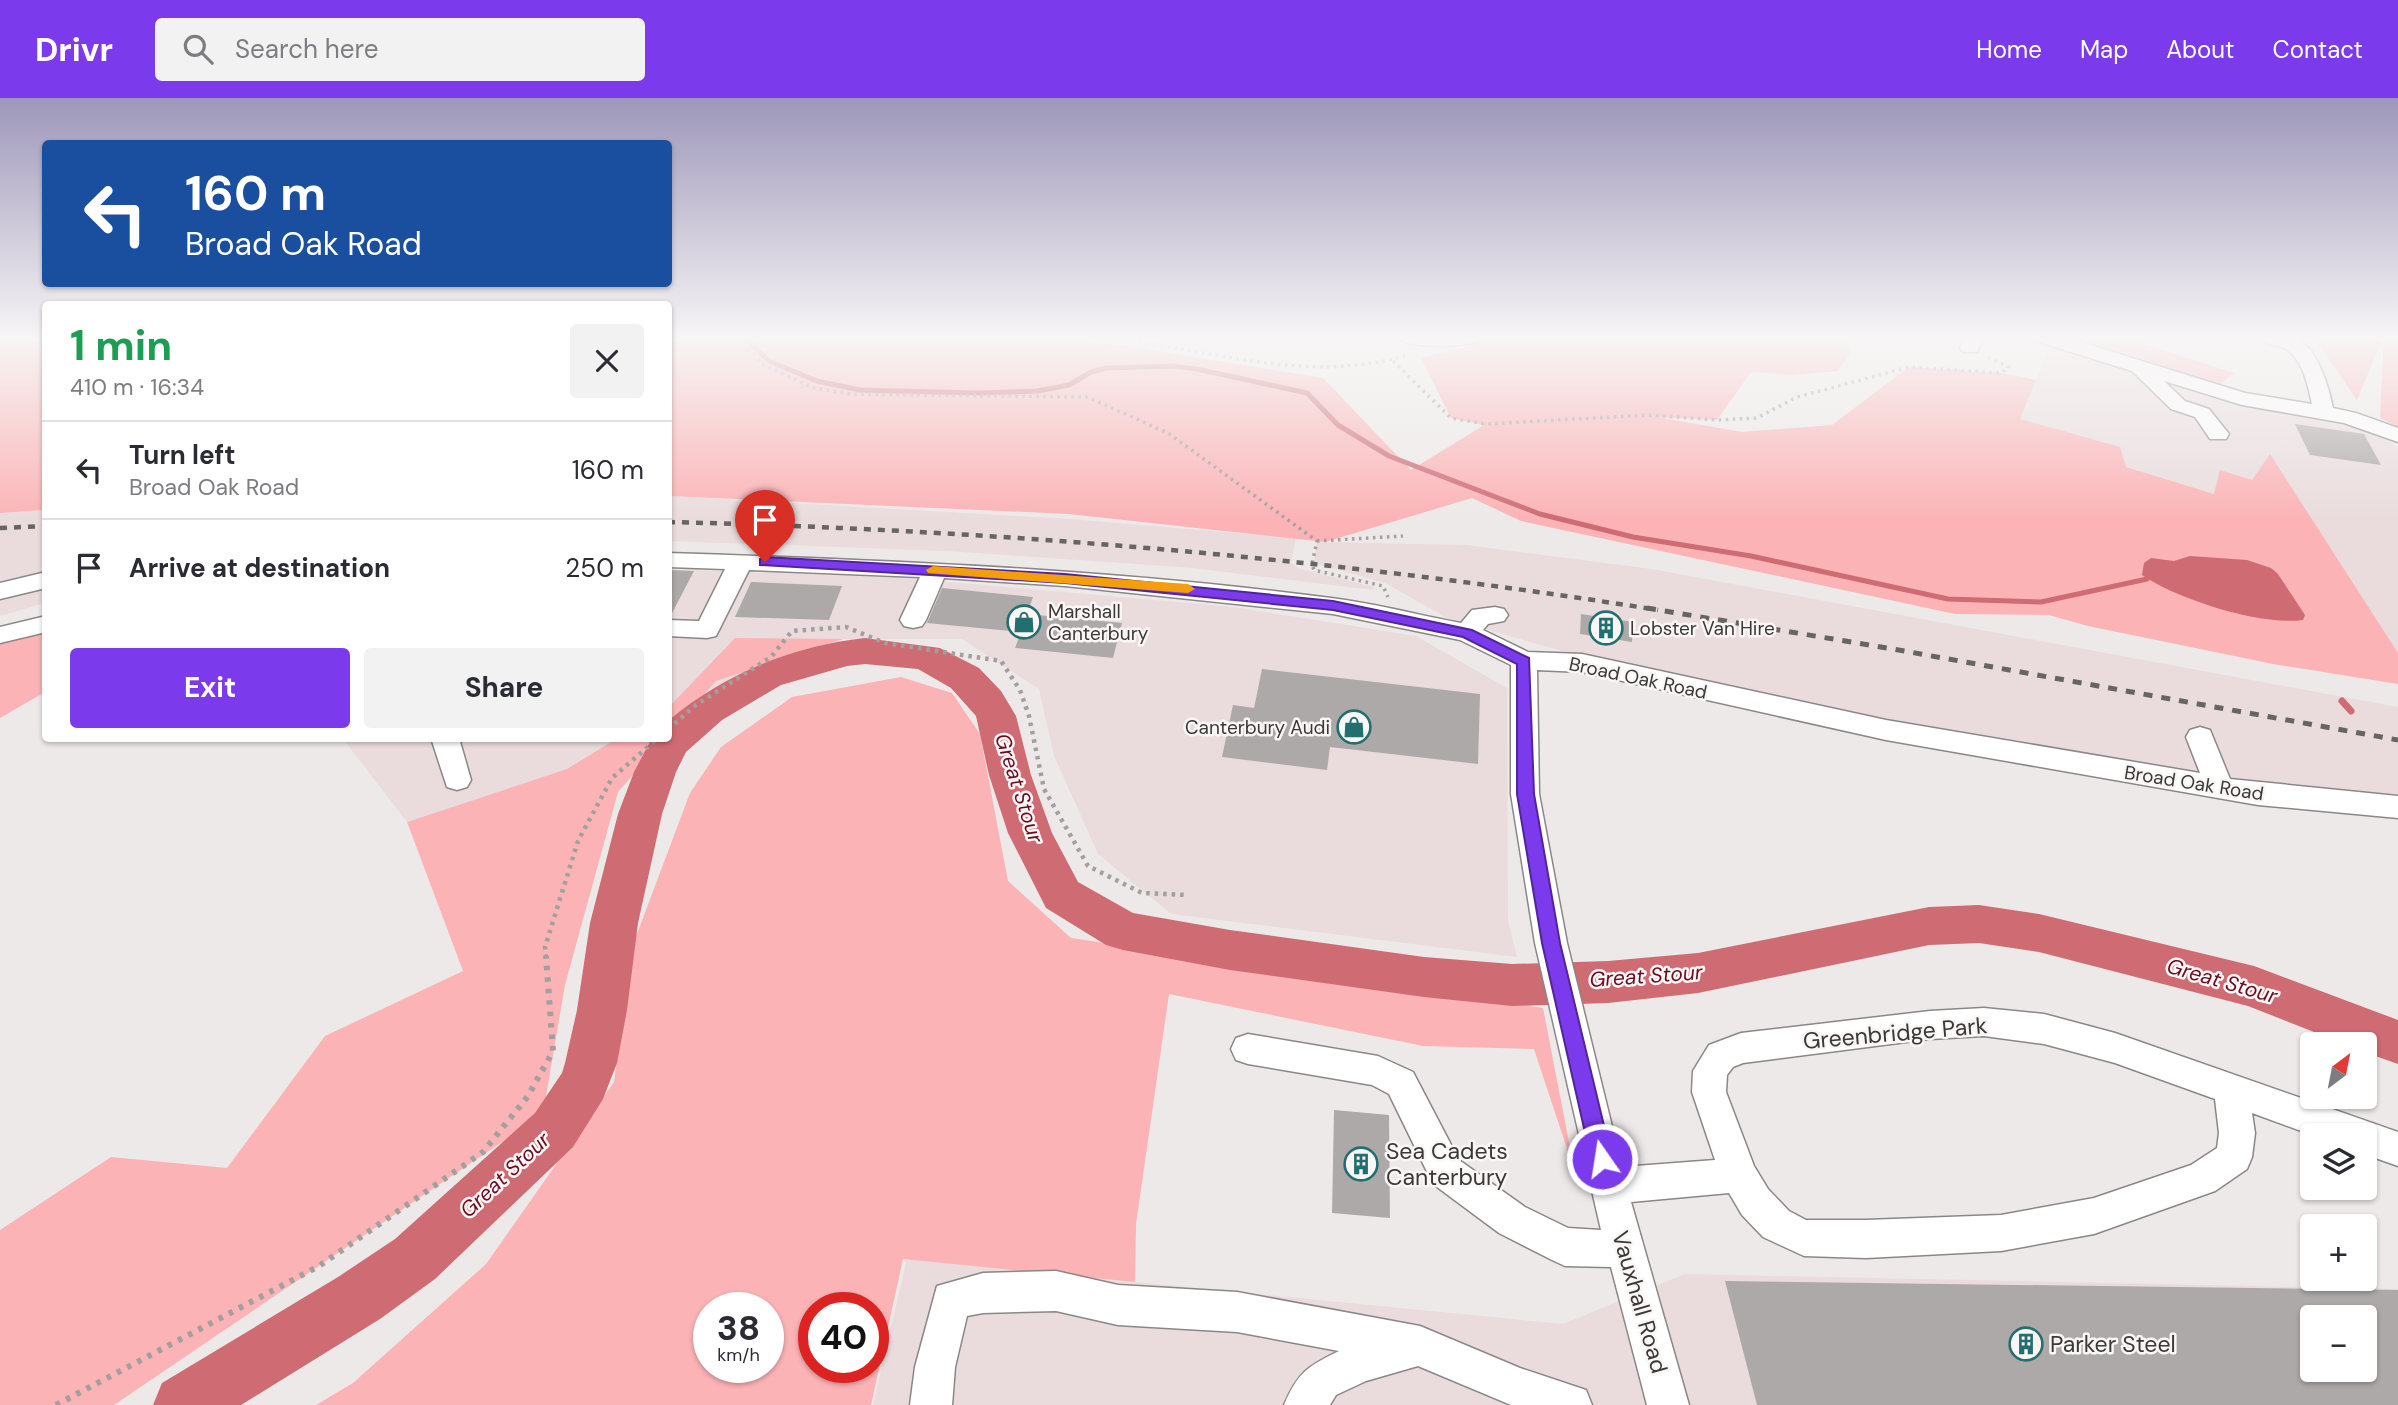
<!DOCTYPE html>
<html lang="en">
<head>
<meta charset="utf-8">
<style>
	body { margin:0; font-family:"DM Sans",sans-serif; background:#f2f2f3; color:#2b2b33; height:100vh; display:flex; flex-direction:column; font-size:26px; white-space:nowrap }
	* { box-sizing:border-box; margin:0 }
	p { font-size:23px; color:#7c7c81 }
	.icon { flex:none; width:38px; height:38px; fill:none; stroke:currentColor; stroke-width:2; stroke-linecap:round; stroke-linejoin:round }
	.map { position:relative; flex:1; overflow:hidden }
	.drawer { position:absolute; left:42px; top:203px; width:630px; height:441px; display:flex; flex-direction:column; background:#fff; border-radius:7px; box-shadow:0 2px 5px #0004 }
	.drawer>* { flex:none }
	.banner { position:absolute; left:42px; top:42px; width:630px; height:147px; border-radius:7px; box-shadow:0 2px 5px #0004; background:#1a4fa0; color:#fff; overflow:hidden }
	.needle { width:46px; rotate:32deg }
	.fabs { position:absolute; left:2300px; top:934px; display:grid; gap:14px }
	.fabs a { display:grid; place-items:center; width:77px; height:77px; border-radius:7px; background:#fff; box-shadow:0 2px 5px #0004; font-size:35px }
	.speed { position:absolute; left:693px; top:1194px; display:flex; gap:14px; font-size:35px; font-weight:700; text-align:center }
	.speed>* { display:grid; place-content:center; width:91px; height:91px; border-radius:50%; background:#fff; box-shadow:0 2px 5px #0004; line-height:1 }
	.speed small { font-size:18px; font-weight:400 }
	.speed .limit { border:10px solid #d22; background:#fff; color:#111 }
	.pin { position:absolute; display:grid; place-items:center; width:60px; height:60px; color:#fff; margin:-72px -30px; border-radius:50% 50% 50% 0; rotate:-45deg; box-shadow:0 0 7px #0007 }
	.pin .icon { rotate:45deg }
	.me { position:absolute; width:77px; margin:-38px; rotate:347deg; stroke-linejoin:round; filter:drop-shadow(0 0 5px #0008) }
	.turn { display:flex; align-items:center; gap:24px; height:147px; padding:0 28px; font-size:32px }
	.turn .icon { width:91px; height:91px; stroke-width:2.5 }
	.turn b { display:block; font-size:49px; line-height:60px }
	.round { display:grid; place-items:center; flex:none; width:74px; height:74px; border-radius:7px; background:#f2f2f3 }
	.head { display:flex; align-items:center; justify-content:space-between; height:119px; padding:0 28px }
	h1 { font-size:42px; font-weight:700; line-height:52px; color:#1e9e55 }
	.action { display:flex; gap:14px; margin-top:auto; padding:14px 28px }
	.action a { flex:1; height:80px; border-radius:7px; background:#7c3aed; color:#fff; font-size:28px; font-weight:700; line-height:80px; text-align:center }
	.action a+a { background:#f2f2f3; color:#2b2b33 }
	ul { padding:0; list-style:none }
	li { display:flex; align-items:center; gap:21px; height:98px; padding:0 28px; border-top:2px solid #e1e1e2 }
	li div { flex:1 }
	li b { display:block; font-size:26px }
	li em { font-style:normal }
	header { display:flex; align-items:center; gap:42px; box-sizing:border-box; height:98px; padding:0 35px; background:#7c3aed; color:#fff }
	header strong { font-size:33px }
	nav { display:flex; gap:38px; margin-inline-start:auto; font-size:24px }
	.search { width:490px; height:63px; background:#f2f2f3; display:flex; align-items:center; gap:18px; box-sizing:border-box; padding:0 24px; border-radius:7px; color:#7c7c81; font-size:26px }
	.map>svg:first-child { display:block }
	.built { fill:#eadcdd; fill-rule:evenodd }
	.green { fill:#fbb3b6; fill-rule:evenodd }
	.water { fill:#ce6b73 }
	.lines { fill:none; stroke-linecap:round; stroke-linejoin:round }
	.stream-far1 { stroke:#ce6b73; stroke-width:5 }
	.stream { stroke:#ce6b73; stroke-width:7 }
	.river { fill:#ce6b73; fill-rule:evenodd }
	.building { fill:#aea9a9; fill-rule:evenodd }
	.minor-casing { stroke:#8b8787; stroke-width:3 }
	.path-far2 { stroke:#a39f9f; stroke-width:3.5; stroke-dasharray:2.5 4.5; stroke-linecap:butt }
	.path-far1 { stroke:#a39f9f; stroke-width:4.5; stroke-dasharray:3.5 5; stroke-linecap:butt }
	.path { stroke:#a39f9f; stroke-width:6; stroke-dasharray:4.5 7; stroke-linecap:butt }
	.minor { fill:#fff; fill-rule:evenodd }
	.rail-far1 { stroke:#676464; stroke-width:4.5; stroke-dasharray:7 7; stroke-linecap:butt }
	.rail { stroke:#676464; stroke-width:5; stroke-dasharray:9 9; stroke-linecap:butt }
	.route { fill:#7c3aed; stroke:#51269a; stroke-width:2 }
	.slow { fill:#f59e0b }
	.labels { text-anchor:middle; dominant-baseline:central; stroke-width:5; stroke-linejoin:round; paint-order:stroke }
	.poi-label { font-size:19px; fill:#3a3838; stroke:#fbf6f6; text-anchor:start }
	.street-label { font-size:19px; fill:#3a3838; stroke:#fbf6f6 }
	.water-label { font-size:21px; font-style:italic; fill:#690d20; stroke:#fbf6f6 }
	.near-street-label { font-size:23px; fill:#3a3838; stroke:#fbf6f6 }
	.near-poi-label { font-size:23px; fill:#3a3838; stroke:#fbf6f6; text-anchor:start }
</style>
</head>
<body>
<header>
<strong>Drivr</strong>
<div class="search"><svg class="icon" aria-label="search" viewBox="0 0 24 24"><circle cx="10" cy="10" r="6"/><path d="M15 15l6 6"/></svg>Search here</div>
<nav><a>Home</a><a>Map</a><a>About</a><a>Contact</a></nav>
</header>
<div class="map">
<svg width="2398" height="1307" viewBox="0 0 2398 1307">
	<rect width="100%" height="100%" fill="#eee9e9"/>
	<path class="built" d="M2050 249 2238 306 2374 333 2398 350V555L2270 357 2252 382 2214 396 2126 369 2019 321Z
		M669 398 1070 421 1296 440 1291 465 1300 471 1374 489 1373 492 1193 470 947 453 669 443Z
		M45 412V505L0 518V415Z
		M1317 444 1467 447 1652 471 2398 609V696L2267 688 1884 627 1586 560 1447 520 1385 485 1314 465Z
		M668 471 904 480 1234 509 1416 538 1507 590 1508 822 1517 859 1171 816 1098 756 1054 658 1039 591 962 541H843L669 623Z
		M343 641H631L567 671 407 724Z
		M903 1161 1563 1226 1685 1176 2398 1191V1307H873L906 1165ZM2312 1220H2364V1272H2312Z"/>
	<path class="green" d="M0 239H45V412L0 415Z
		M669 239H1014L1126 248 1323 280 1411 372 1484 327 1451 320 1421 260 1507 239H1845L1852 253 1838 273 1793 277 1751 274 1717 322 1657 319 1742 334 1832 327 1909 269 2001 275 2036 282 2020 321 2120 349 2126 369 2214 396 2220 372 2252 382 2270 356 2398 555V586L2273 566 2088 528 2049 517 1955 516 1521 423 1472 400 1325 444 1069 416 669 398Z
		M2058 239H2123L2234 275 2218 288Z
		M2314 239H2383L2357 302Z
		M2384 239H2398V329L2380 320Z
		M45 527V594L0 620V540Z
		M735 540 843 541 716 583 669 637V609Z
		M901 579 952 595 980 636 1008 783 1071 840 1543 910 1575 1075 1534 951 1423 948 1169 896 1136 1126 1135 1184 903 1161 871 1307H316L353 1285 486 1166 614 984 632 849 690 695 721 649 792 599ZM709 1209H768V1269H709ZM814 1209H873V1269H814Z
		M616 641H665L618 694 565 887 543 1016 114 1307H0V1132L111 1059 227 1070 325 938 463 873 407 724 567 671Z"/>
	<path class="water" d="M2190 458 2247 462 2271 470 2278 476 2305 517 2303 522C2260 528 2177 501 2142 477L2144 465 2151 460 2174 463Z"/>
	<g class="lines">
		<path class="stream-far1" d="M744 239 769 263 817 283 860 292 979 295 1037 293 1069 287 1091 274 1106 270 1172 268 1197 271 1307 295 1338 327 1389 358 1540 416 1633 439 1751 458 1948 501 2041 504 2147 481"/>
		<path class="stream" d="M2342 603 2351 613"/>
		<path class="river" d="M865 540 940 550 979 570 1001 593 1016 618 1031 677 1052 735 1078 784 1133 815 1230 832 1424 859 1512 866 1608 863 1698 855 1929 809 1979 807 2039 816 2254 868 2398 922V966L2364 954V947H2347L2248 908 2039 854 1979 845 1929 847 1698 895 1608 905 1512 908 1424 899 1230 872 1123 852 1106 847 1046 810 1008 735 989 677 976 618 951 590 918 571 865 566 847 568 781 587 722 622 686 654 676 674 662 716 638 825 627 912 617 965 603 1001 573 1049 435 1181 380 1221 241 1307H153L162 1285 338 1179 395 1141 535 1015 562 975 565 965 577 912 590 825 618 716 634 674 652 640H668V623C724 576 792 548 865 540Z"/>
	</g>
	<path class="building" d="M2295 326 2364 336 2381 367 2310 357Z
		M668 472 694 473 670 519H668Z
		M751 484 842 488 829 522 735 519Z
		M942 490 1033 499 1027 516 1122 525 1113 560 1015 550 1021 534 927 525Z
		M1581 516 1633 524 1632 544 1580 536Z
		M1262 571 1480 596 1478 666 1330 649 1327 672 1222 659 1233 607 1254 610Z
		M1334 1012 1389 1017 1390 1120 1332 1115Z
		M1725 1183 2398 1192V1307H1757ZM2312 1220H2364V1272H2312Z"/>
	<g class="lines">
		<defs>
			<path id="minor" d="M1396 239H1484C1474 251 1406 251 1396 239Z
				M1964 239H1984L1977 254H1963L1960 250Z
				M2033 239H2064L2245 295 2312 306C2308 288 2303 260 2284 250 2275 246 2265 247 2258 239 2271 239 2286 237 2298 242 2318 251 2329 290 2333 310L2356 315 2398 330V344L2344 325 2242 307 2164 283 2185 303 2209 311 2229 336 2226 341H2210L2195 319 2171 311 2132 273 2036 243Z
				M668 455C889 462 1111 471 1331 500 1374 505 1418 517 1461 525L1472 512 1495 509 1504 511 1508 517 1504 523 1488 526 1483 532 1528 554 1582 556 1886 622 2200 675 2186 639 2190 632 2200 629 2210 632 2230 681 2398 698V720L2258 707 1886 642 1582 574 1537 572 1539 696 1567 845 1622 1069 1715 1062 1692 994 1693 973 1709 947 1741 935 1930 913 1984 910 2044 916 2115 935 2398 1034V1068L2364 1056V1038H2315L2252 1015 2255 1035 2252 1059 2247 1071 2215 1093 2094 1136 2001 1153 1866 1160 1804 1158 1763 1139 1742 1117 1729 1095 1631 1104 1689 1307H1647L1611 1169 1565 1168 1552 1162 1499 1135 1433 1086 1389 996 1372 987 1248 966 1236 962 1231 951 1236 940 1248 936 1378 958 1413 974 1459 1062 1525 1109 1568 1130 1601 1132 1535 845 1511 696V567L1460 542 1333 516 1065 488 944 480 926 522 922 528 913 530 904 528 900 522 920 479 749 472 716 538 707 540 668 538V522L699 523 725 471 668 469ZM1984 938 2044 946 2115 965 2215 1001 2219 1035 2217 1050 2191 1067 2094 1100 2001 1117 1866 1122H1806L1789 1113 1768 1091 1754 1068 1726 994 1727 977 1733 969 1743 965 1930 941Z
				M46 474V490L0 501V485Z
				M46 518V534L0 545V529Z
				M431 640H459L471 682 467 689 457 692 447 689Z
				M1056 1173 1118 1187 1237 1194 1420 1228 1520 1270 1586 1292 1592 1307H1511L1418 1268 1366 1283 1336 1297 1330 1307H1284C1298 1274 1308 1268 1339 1253L1237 1234 1118 1227 1056 1213 983 1215 967 1218 955 1269 952 1307H910L915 1269 937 1188 983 1175Z"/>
		</defs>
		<use href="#minor" class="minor-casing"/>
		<path class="path-far2" d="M740 239 762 266 814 290 850 296 1087 299 1168 335 1317 443 1312 466 1314 472 1383 488 1388 499
			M1091 239C1200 246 1298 289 1408 257
			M1393 263 1451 320 1485 326 1648 317 1717 322 1757 320 1797 299 1909 269 2001 275 2009 269 1987 259
			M1317 443 1403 438"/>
		<path class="path-far1" d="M668 631 696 607 771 559 792 533 846 529 885 545 1001 563 1020 592 1029 618 1044 691 1088 768 1142 795 1187 797
			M546 860 545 849 578 743 612 680 658 640"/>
		<path class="path" d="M56 1307 319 1168 483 1054 528 998 553 953 546 858"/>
		<use href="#minor" class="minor"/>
		<path class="rail-far1" d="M668 424C1000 432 1330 460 1658 512
			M0 430 46 428"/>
		<path class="rail" d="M1647 510 1893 551 2398 642"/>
	</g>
	<linearGradient id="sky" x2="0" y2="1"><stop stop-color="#9d97b9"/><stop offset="0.57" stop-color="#f7f5f5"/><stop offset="1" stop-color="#f7f5f5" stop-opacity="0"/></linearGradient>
	<rect width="2398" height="422" fill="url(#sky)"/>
	<path class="route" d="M765 459 1065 476 1333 503 1472 532 1529 560 1534 696 1560 845 1612 1061 1609 1068 1602 1071 1594 1068 1591 1061 1542 845 1517 696V566L1463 539 1333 512 1065 485 760 467V461Z"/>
	<path class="slow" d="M933 468 1188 486 1195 491 1188 495 928 475 926 472Z"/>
	<defs>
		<symbol id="shop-ring" viewBox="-11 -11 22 22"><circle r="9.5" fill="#fbf6f6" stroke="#236e6f" stroke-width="1.5"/><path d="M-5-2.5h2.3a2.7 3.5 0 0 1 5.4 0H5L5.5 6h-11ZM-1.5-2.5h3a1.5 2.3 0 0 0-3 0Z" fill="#236e6f"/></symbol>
		<symbol id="building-ring" viewBox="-11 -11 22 22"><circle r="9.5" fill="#fbf6f6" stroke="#236e6f" stroke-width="1.5"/><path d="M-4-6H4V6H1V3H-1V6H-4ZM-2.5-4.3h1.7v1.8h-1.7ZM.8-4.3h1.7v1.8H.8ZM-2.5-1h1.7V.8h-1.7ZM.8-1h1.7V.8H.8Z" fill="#236e6f"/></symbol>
	</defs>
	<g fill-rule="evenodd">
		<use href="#shop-ring" x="1005" y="505" width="38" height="38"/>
		<use href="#building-ring" x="1587" y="511" width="38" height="38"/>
		<use href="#shop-ring" x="1335" y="610" width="38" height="38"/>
		<use href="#building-ring" x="1342" y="1047" width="38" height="38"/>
		<use href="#building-ring" x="2007" y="1227" width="38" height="38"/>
	</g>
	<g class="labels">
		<g class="poi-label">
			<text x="1048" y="513">Marshall<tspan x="1048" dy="22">Canterbury</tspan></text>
			<text x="1630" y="530">Lobster Van Hire</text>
			<text x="1330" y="629" text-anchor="end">Canterbury Audi</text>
		</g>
		<g class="street-label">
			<text transform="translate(1638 580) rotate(12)">Broad Oak Road</text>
			<text transform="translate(2194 685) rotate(9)">Broad Oak Road</text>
		</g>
		<g class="water-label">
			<text transform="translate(1019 690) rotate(72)">Great Stour</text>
			<text transform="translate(1646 878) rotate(-4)">Great Stour</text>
			<text transform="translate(2222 883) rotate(16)">Great Stour</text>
			<text transform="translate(505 1077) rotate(-43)">Great Stour</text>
		</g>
		<g class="near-street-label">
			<text transform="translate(1895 935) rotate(-5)">Greenbridge Park</text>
			<text transform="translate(1640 1204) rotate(74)">Vauxhall Road</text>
		</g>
		<g class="near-poi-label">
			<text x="1386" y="1053">Sea Cadets<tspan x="1386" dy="26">Canterbury</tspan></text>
			<text x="2050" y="1246">Parker Steel</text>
		</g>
	</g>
</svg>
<div class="fabs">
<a><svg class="needle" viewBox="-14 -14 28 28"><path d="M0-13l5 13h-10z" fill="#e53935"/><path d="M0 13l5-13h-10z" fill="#7c7c81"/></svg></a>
<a><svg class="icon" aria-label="layers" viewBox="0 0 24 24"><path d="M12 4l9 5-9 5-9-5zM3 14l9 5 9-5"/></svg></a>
<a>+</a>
<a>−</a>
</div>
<div class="speed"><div>38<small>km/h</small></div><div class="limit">40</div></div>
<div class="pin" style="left:765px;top:464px;background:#d93025"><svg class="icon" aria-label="arrive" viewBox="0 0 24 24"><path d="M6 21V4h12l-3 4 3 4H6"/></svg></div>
<svg class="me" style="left:1602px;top:1061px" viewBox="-20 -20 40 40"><circle r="17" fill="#7c3aed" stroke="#fff" stroke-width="3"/><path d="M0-11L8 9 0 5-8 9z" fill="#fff"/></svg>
<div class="banner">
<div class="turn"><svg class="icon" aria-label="left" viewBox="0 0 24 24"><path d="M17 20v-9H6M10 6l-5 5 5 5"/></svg><div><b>160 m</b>Broad Oak Road</div></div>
</div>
<section class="drawer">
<div class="head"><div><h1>1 min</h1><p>410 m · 16:34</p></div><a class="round"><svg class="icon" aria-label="close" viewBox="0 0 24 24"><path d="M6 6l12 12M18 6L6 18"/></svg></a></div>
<ul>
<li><svg class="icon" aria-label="left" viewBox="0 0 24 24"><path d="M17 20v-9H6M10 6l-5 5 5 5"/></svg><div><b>Turn left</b><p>Broad Oak Road</p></div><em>160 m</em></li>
<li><svg class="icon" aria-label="arrive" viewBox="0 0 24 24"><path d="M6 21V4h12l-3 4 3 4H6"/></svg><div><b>Arrive at destination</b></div><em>250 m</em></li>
</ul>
<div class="action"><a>Exit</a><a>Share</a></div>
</section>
</div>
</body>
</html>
